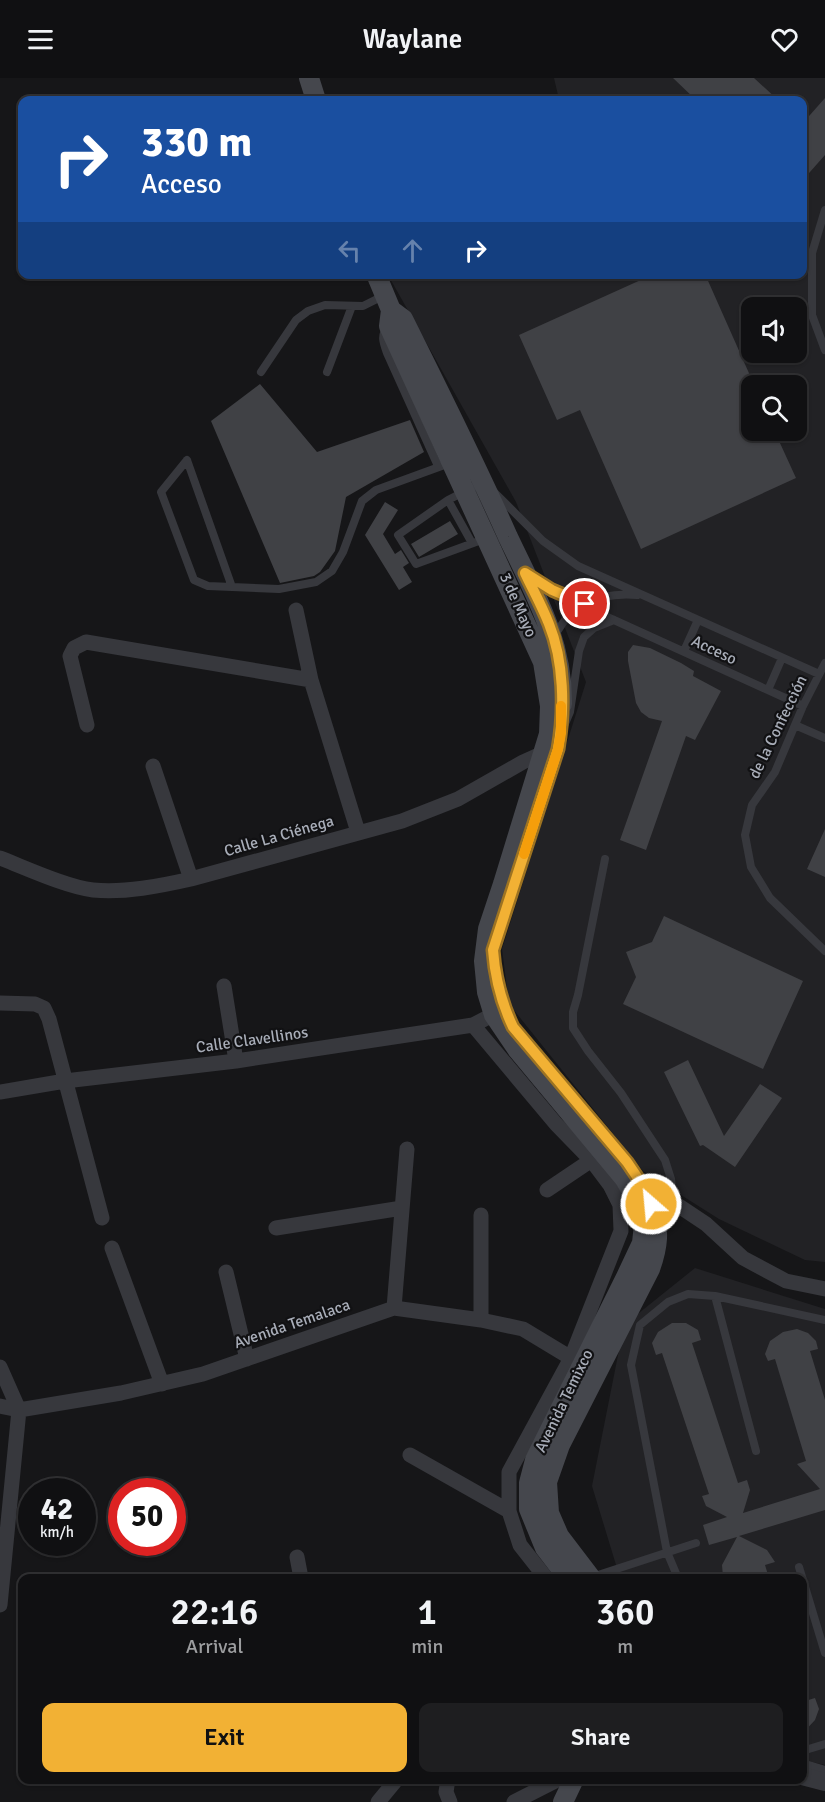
<!DOCTYPE html>
<html lang="en">
<head>
<meta charset="utf-8">
<style>
	body { margin:0; font-family:Signika,sans-serif; background:#1e1e20; color:#f1f3f6; height:100vh; display:flex; flex-direction:column; font-size:22px; white-space:nowrap }
	* { box-sizing:border-box; margin:0 }
	p { font-size:20px; color:#9c9d9f }
	.icon { flex:none; width:33px; height:33px; fill:none; stroke:currentColor; stroke-width:2; stroke-linecap:round; stroke-linejoin:round }
	.map { position:relative; flex:1; overflow:hidden }
	.sheet { position:absolute; left:18px; top:1496px; width:789px; height:210px; display:flex; flex-direction:column; background:#101012; border-radius:12px; box-shadow:0 2px 4px #0004,0 0 0 2px #303032 }
	.sheet>* { flex:none }
	.banner { position:absolute; left:18px; top:18px; width:789px; height:183px; border-radius:12px; box-shadow:0 2px 4px #0004,0 0 0 2px #303032; background:#1a4fa0; color:#fff; overflow:hidden }
	.controls { position:absolute; left:741px; top:219px; display:grid; gap:12px }
	.controls a { display:grid; place-items:center; width:66px; height:66px; border-radius:12px; background:#101012; box-shadow:0 2px 4px #0004,0 0 0 2px #303032; font-size:30px }
	.speed { position:absolute; left:18px; top:1400px; display:flex; gap:12px; font-size:30px; font-weight:700; text-align:center }
	.speed>* { display:grid; place-content:center; width:78px; height:78px; border-radius:50%; background:#101012; box-shadow:0 2px 4px #0004,0 0 0 2px #303032; line-height:1 }
	.speed small { font-size:15px; font-weight:400 }
	.speed .limit { border:9px solid #d22; background:#fff; color:#111 }
	.pin { position:absolute; display:grid; place-items:center; width:51px; height:51px; color:#fff; margin:-26px; border:3px solid #fff; border-radius:50%; box-shadow:0 2px 6px #0007 }
	.me { position:absolute; width:66px; margin:-33px; rotate:333deg; stroke-linejoin:round; filter:drop-shadow(0 0 4px #0008) }
	.turn { display:flex; align-items:center; gap:21px; height:126px; padding:0 24px; font-size:27px }
	.turn .icon { width:78px; height:78px; stroke-width:2.5 }
	.turn b { display:block; font-size:42px; line-height:51px }
	.lanes { display:flex; align-items:center; height:57px; padding:0 24px; background:#0003; justify-content:center; gap:30px; direction:ltr }
	.lanes .off { opacity:.35 }
	.eta { display:flex; justify-content:space-evenly; align-items:center; height:102px; text-align:center }
	.eta b { font-size:36px; font-weight:600; line-height:42px }
	.button { display:flex; gap:12px; margin-top:auto; padding:12px 24px }
	.button a { flex:1; height:69px; border-radius:12px; background:#f2b134; color:#111; font-size:24px; font-weight:600; line-height:69px; text-align:center }
	.button a+a { background:#1e1e20; color:#f1f3f6 }
	header { display:flex; justify-content:space-between; align-items:center; height:78px; padding:0 24px; background:#101012; font-size:27px; font-weight:600 }
	.map>svg:first-child { display:block }
	.built { fill:#222225; fill-rule:evenodd }
	.building { fill:#404145 }
	.lines { fill:none; stroke-linecap:round; stroke-linejoin:round }
	.service { stroke:#37383d; stroke-width:8 }
	.minor { stroke:#37383d; stroke-width:15 }
	.tertiary { stroke:#37383d; stroke-width:18 }
	.secondary { stroke:#45474d; stroke-width:20 }
	.route-casing { stroke:#9d7322; stroke-width:15 }
	.route { stroke:#f2b134; stroke-width:10 }
	.slow { stroke:#f59e0b; stroke-width:10 }
	.labels { text-anchor:middle; dominant-baseline:central; stroke-width:4.5; stroke-linejoin:round; paint-order:stroke }
	.street-label { font-size:16px; fill:#a8adb8; stroke:#111113 }
</style>
</head>
<body>
<header><svg class="icon" aria-label="menu" viewBox="0 0 24 24"><path d="M4 6h16M4 12h16M4 18h16"/></svg>Waylane<svg class="icon" aria-label="heart" viewBox="0 0 24 24"><path d="M12 20l-8-8c-3-5 5-10 8-4 3-6 11-1 8 4z"/></svg></header>
<div class="map">
<svg width="825" height="1724" viewBox="0 0 825 1724">
	<rect width="100%" height="100%" fill="#161618"/>
	<path class="built" d="M554 0H825V1184L805 1182 719 1141 643 1093 509 926 502 871 586 604 516 424 388 197 802 196V22H553L558 17ZM752 230H796V274H752ZM752 308H796V352H752Z
		M695 1190 825 1231V1687L803 1682 802 1500H620L592 1408 624 1247Z"/>
	<path class="building" d="M673 0H754L778 22H696Z
		M825 20V77L802 103V46Z
		M654 196H705L752 302V352H774L796 400 641 471 580 332 557 342 519 257Z
		M260 306 317 374 410 342 424 374 346 419 335 473 320 494 314 498 280 505 211 343Z
		M385 424 398 432 383 456 395 476 401 472 409 485 403 489 412 504 399 512 365 457Z
		M450 443 458 456 419 479 411 466Z
		M633 567 650 570 681 585 694 593 693 598 721 613 695 662 686 658 646 772 620 762 662 643 649 640 641 634 636 625 628 583V574Z
		M825 751V799L807 791Z
		M664 838 803 903 763 991 623 926 636 899 626 874 652 864Z
		M688 982 724 1058 760 1006 782 1020 735 1089 703 1067 700 1068 664 994Z
		M672 1245H686L698 1252 701 1262 692 1265 738 1405 747 1402 750 1412 743 1435 820 1411 797 1386 806 1383 775 1281 768 1283 765 1276 770 1263 783 1254 797 1251 808 1255 816 1263 818 1271 810 1273 825 1322V1432L739 1458 767 1472 775 1484 765 1487 769 1500 723 1499 722 1487 737 1459 709 1467 703 1447 727 1439 706 1428 702 1418 709 1416 662 1275 656 1277 652 1265 658 1254Z
		M815 1620 819 1631 815 1642 802 1656V1624Z"/>
	<g class="lines">
		<path class="service" d="M825 132 812 175V237L825 272
			M387 250C380 258 384 266 387 275L438 388
			M261 294 296 242 308 233 325 227 363 228 383 218
			M327 294 352 228
			M187 382 161 414 194 502 208 508 279 511 316 504 332 493 343 474 362 423 376 412 450 385
			M187 382 232 509
			M483 404 448 422 398 457 416 486 487 460
			M494 414 543 463 578 488 819 596
			M448 422 472 465
			M533 500 552 512 614 542 803 628
			M554 558C560 550 565 540 572 534 589 519 616 515 637 517
			M684 573 698 542
			M825 585 803 628 775 694 752 727 745 757 751 789 770 820 825 873
			M768 612 782 580
			M795 647 825 660
			M561 655 570 634 579 573 584 559 594 550 614 542
			M605 781 578 917 573 934V950L588 973 621 1015 665 1082 671 1101 674 1124
			M715 1218 756 1373
			M799 1489 825 1575
			M592 1499 696 1465
			M678 1500 667 1474 631 1287 640 1247 668 1224 688 1216 715 1218 825 1242
			M802 1673 825 1666
			M802 1685 825 1692"/>
		<path class="minor" d="M296 532 311 602 358 754
			M87 647 70 578 74 570 86 564 311 602
			M153 688 191 801
			M0 780C26 790 67 809 93 812 125 815 160 808 191 801L402 743 458 721 523 684 543 675 558 671
			M224 908 236 983
			M0 925 35 926 44 930 49 941 102 1140
			M473 947 556 1046 592 1083 610 1107 620 1127 621 1153 571 1280 509 1394V1433L520 1467 546 1500
			M0 1014 65 1003 236 983 473 947 504 931
			M619 1104 625 1101 640 1102 706 1146 743 1180 786 1203 825 1211
			M547 1112 599 1077
			M276 1150 402 1130
			M112 1170 162 1306
			M226 1194 247 1281
			M394 1230 407 1071
			M481 1242V1137
			M0 1289 19 1332 0 1527
			M0 1328 19 1332 121 1315 203 1296 394 1230 481 1242 523 1251 571 1280
			M410 1377 509 1433
			M297 1479 301 1500
			M448 1701 446 1714 450 1724
			M378 1724 397 1701
			M514 1724 559 1701"/>
		<path class="tertiary" d="M802 1698 825 1704"/>
		<path class="secondary" d="M309 0 316 22
			M376 196 391 232 389 248 543 584 550 628 549 656 503 806 488 851 484 883 487 914 494 937 517 971 625 1101 639 1127 644 1146 642 1165 626 1199 535 1382 529 1405V1431L545 1470 568 1500
			M391 232 403 241C439 313 475 385 508 459 534 514 563 563 562 626
			M591 1500 559 1458 549 1435 547 1404 560 1367 650 1191C658 1169 660 1152 652 1130
			M563 1724 574 1701"/>
	</g>
	<g class="lines">
		<defs>
			<path id="route" d="M585 526 552 512 525 495C533 512 542 528 549 546 564 583 565 632 558 671L493 872C495 900 501 924 513 949L627 1084 646 1112 651 1126"/>
		</defs>
		<use href="#route" class="route-casing"/>
		<use href="#route" class="route"/>
		<path class="slow" d="M524 776 558 671 561 655V628"/>
	</g>
	<g class="labels">
		<g class="street-label">
			<text transform="translate(518 527) rotate(66)">3 de Mayo</text>
			<text transform="translate(714 572) rotate(25)">Acceso</text>
			<text transform="translate(778 649) rotate(-64)">de la Confección</text>
			<text transform="translate(279 758) rotate(-16)">Calle La Ciénega</text>
			<text transform="translate(252 962) rotate(-8)">Calle Clavellinos</text>
			<text transform="translate(292 1246) rotate(-19)">Avenida Temalaca</text>
			<text transform="translate(564 1323) rotate(-64)">Avenida Temixco</text>
		</g>
	</g>
</svg>
<div class="controls">
<a><svg class="icon" aria-label="sound" viewBox="0 0 24 24"><path d="M4 9h4l5-4v14l-5-4H4zM17 9q2 3 0 6"/></svg></a>
<a><svg class="icon" aria-label="search" viewBox="0 0 24 24"><circle cx="10" cy="10" r="6"/><path d="M15 15l6 6"/></svg></a>
</div>
<div class="speed"><div>42<small>km/h</small></div><div class="limit">50</div></div>
<div class="pin" style="left:585px;top:526px;background:#d93025"><svg class="icon" aria-label="arrive" viewBox="0 0 24 24"><path d="M6 21V4h12l-3 4 3 4H6"/></svg></div>
<svg class="me" style="left:651px;top:1126px" viewBox="-20 -20 40 40"><circle r="17" fill="#f2b134" stroke="#fff" stroke-width="3"/><path d="M0-11L8 9 0 5-8 9z" fill="#fff"/></svg>
<div class="banner">
<div class="turn"><svg class="icon" aria-label="right" viewBox="0 0 24 24"><path d="M7 20v-9h11M14 6l5 5-5 5"/></svg><div><b>330 m</b>Acceso</div></div>
<div class="lanes"><svg class="icon off" aria-label="left" viewBox="0 0 24 24"><path d="M17 20v-9H6M10 6l-5 5 5 5"/></svg><svg class="icon off" aria-label="ahead" viewBox="0 0 24 24"><path d="M12 20V5M6 11l6-6 6 6"/></svg><svg class="icon" aria-label="right" viewBox="0 0 24 24"><path d="M7 20v-9h11M14 6l5 5-5 5"/></svg></div>
</div>
<section class="sheet">
<div class="eta">
<div><b>22:16</b><p>Arrival</p></div>
<div><b>1</b><p>min</p></div>
<div><b>360</b><p>m</p></div>
</div>
<div class="button"><a>Exit</a><a>Share</a></div>
</section>
</div>
</body>
</html>
